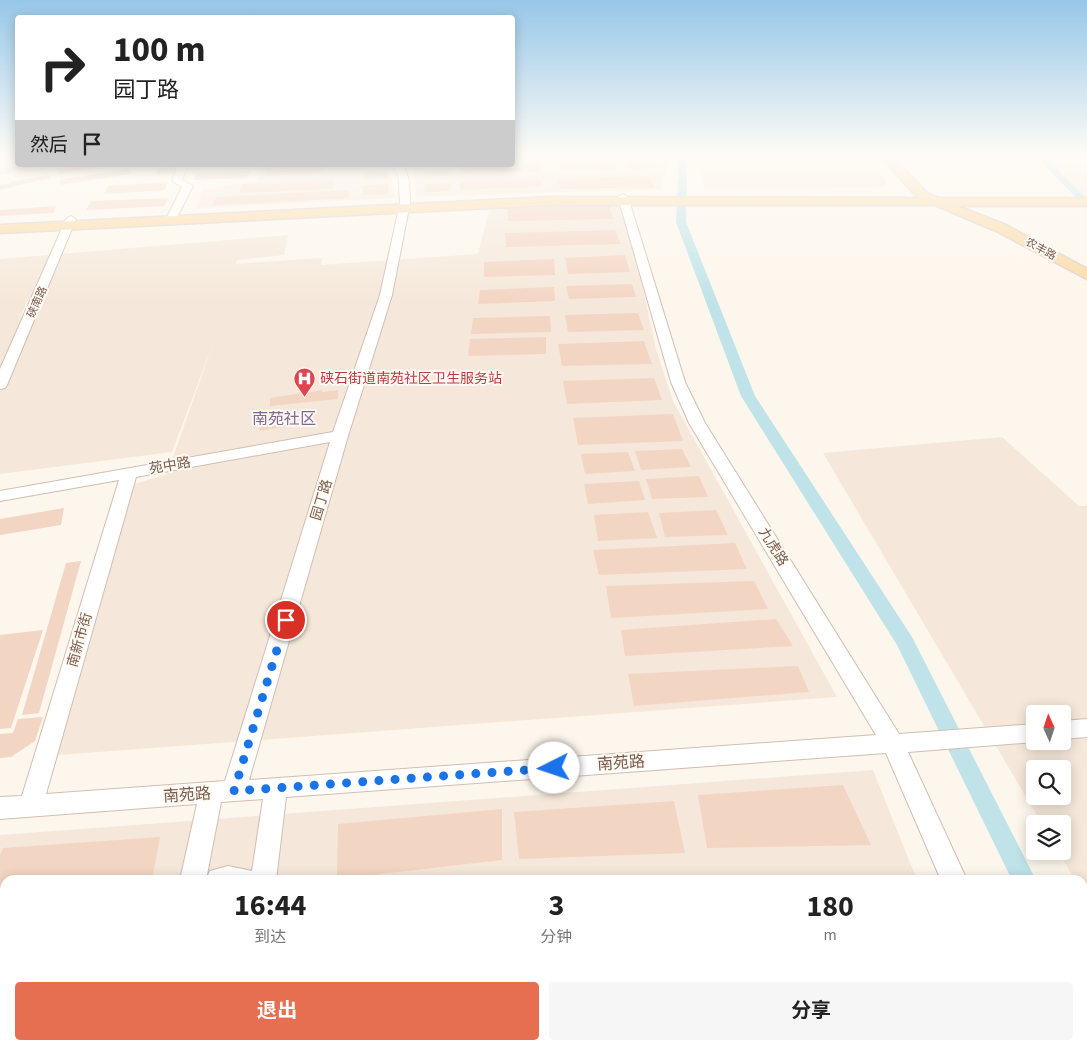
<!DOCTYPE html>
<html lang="zh">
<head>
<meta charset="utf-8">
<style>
	body { margin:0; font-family:"Source Sans 3","Noto Sans SC",sans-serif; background:#f6f6f6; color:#222; height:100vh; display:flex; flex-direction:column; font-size:19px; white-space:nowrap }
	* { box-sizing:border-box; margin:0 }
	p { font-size:16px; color:#767676 }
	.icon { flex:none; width:28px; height:28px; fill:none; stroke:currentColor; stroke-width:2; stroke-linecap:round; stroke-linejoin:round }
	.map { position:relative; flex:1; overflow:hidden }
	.side { position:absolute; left:0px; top:875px; width:1088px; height:175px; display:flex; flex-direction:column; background:#fff; border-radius:15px 15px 0 0; box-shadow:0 2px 12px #0003 }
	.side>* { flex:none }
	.banner { position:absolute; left:15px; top:15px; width:500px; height:152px; border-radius:5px; box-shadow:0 2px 12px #0003; background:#fff; color:#222; overflow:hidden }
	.needle { width:32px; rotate:357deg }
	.tools { position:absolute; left:1026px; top:705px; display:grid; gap:10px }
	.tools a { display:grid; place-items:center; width:45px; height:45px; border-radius:5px; background:#fff; box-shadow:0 2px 12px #0003; font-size:25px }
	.pin { position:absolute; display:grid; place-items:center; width:42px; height:42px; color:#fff; margin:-21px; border:2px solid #fff; border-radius:50%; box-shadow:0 1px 5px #0007 }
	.me { position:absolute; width:55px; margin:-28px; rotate:266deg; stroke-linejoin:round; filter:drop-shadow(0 0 4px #0008) }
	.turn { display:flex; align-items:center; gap:18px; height:105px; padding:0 15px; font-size:22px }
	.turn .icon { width:65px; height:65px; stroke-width:2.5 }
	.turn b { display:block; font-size:35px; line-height:42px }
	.then { display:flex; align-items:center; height:48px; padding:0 15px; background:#0003; gap:10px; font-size:19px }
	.eta { display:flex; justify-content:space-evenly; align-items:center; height:85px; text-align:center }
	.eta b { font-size:30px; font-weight:700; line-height:35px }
	.cta { display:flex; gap:10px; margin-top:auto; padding:10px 15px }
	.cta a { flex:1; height:58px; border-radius:5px; background:#e76f51; color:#fff; font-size:20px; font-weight:700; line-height:58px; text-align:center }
	.cta a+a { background:#f6f6f6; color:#222 }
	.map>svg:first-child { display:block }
	.residential { fill:#f5e8da; fill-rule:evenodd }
	.commercial { fill:#fde8e0 }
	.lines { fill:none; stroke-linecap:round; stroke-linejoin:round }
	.canal { fill:#bfe3e8; fill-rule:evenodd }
	.building { fill:#f3d5c3 }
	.minor-casing { stroke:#d1beb0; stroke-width:2 }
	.major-casing { stroke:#dad1cd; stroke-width:3 }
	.minor { fill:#fff; fill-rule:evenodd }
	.major { fill:#fbd9a5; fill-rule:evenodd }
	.route { stroke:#1a73e8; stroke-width:9; stroke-dasharray:0 16.2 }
	.labels { text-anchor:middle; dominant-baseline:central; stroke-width:4; stroke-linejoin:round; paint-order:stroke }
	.far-street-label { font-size:11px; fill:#7a5c4d; stroke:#fffaf3 }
	.health-label { font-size:14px; fill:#be3a42; stroke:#fffaf3; text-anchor:start }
	.street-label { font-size:14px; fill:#7a5c4d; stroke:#fffaf3 }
	.quarter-label { font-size:16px; fill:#846695; stroke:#fffaf3 }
	.near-street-label { font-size:16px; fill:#7a5c4d; stroke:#fffaf3 }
</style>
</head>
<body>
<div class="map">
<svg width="1087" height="1050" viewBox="0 0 1087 1050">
	<rect width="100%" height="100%" fill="#fdf6ec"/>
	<path class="residential" d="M513 156H668L669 159 661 189 417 197 412 165H512Z
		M697 156H867L887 182 883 187 704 188Z
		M260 165H390L395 198 197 208 202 190 258 181Z
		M624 201 656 349 673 401 837 697 45 756 125 487 167 474 214 341 172 452 0 474V392L42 300 27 301 0 375V259L288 235 284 255 237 260 236 264 323 258 321 265 478 254 491 203Z
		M1002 437 1079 506H1087V900L1083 893 1082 880H1075L1058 851H1062V824H1042L823 453ZM1035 714H1062V741H1035ZM1035 769H1062V796H1035Z
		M873 770 917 880H5V1045H983L985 1050H0V835Z"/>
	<path class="commercial" d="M1039 156H1087V206Z"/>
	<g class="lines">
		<path class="canal" d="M679 156H687L686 222 755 396 912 637 1036 880H1012L897 645 741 396 676 222Z
			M1036 156H1045L1087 199V207L1084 206Z
			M1082 985 1087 987V1020L1082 1018Z"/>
	</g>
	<path class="building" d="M614 161 618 169 562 170 561 162Z
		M654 161 659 168 630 169 627 162Z
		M512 163H539L541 171 460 173V165H512Z
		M23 165 38 166 0 175V171L5 170 4 168Z
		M79 165H104V166L60 174 57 169Z
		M324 165 323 173 265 176 267 167Z
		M179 167 176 173 156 174 159 168Z
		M128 169 131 174 61 185 59 180Z
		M450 169V176L424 177V170Z
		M250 171 247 178 194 180 197 173Z
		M387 171 388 178 364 179V172Z
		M48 175 50 178 0 190V185L11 183 10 182Z
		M648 176 655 187 561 189 557 179Z
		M539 178 543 186 460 190 459 182Z
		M335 179 334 189 239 193 242 184Z
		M168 182 165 190 104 194 108 186Z
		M451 183 450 191 425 192 424 184Z
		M388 184 389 194 363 195V186Z
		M349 190V198L213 205 216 197Z
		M169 198 164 206 86 210 91 201Z
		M609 205 613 219 508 221 507 208Z
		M56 206 53 213 0 216V210Z
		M615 230 621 244 506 247 505 233Z
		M625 255 630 272 568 274 565 258Z
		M554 259 555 275 484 277V262Z
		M632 284 636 297 569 299 566 286Z
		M554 287 555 301 478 304 480 290Z
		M638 313 644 330 568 332 565 315Z
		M550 316 551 332 471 334 473 318Z
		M546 337V354L468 356 470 339Z
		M644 341 652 364 562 366 558 344Z
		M654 378 662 400 567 404 563 381Z
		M322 390V392L338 390V399L270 406V398Z
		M288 414 289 416H294L295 425 260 431 259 422 270 420 271 416Z
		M673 414 683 441 578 445 573 418Z
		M682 449 691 467 641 470 635 451Z
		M628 452 635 471 585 474 581 454Z
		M699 476 708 497 652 499 646 479Z
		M639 481 645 500 588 504 584 484Z
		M64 508 61 525 0 535V519Z
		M716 510 728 535 665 537 659 513Z
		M648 512 657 538 598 541 594 515Z
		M735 543 747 569 599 575 593 550Z
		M81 561 39 713 22 715 66 563Z
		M754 581 768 609 611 618 606 586Z
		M776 619 793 646 625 656 621 630Z
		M43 630 11 728 0 729V635Z
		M798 666 809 692 634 706 628 674Z
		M43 717 35 741 11 757 0 758V734L13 733 18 719Z
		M843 785 871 845 707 848 698 795Z
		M674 801 685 853 519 859 514 812Z
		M502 809V860L337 879 338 824Z
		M160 837 152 880H5V902H0V855L3 848Z
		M5 1031V1045H60L59 1050H0V1032Z
		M323 1045H422V1050H323Z
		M798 1045H955L957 1050H782L781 1046Z"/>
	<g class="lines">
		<defs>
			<path id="minor" d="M178 165H188L182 180 193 186 176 219 171 222 166 219 182 187 172 181Z
				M394 165H404L409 181 410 203 392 295 348 436 249 780 876 735 689 423 671 382 618 197 623 194 628 197 685 382 705 423 899 734 1035 724V741H1038L1035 742 908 752 967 880H941L886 753 286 797 276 880H206L210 871 228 866 252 871 263 799 221 802 206 880H180L197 804 0 819V797L22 796 119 480 0 501V491L333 432 380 295 400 203 399 181ZM330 442 225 781 46 794 136 477Z
				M71 216 76 219 7 385 5 388 0 389V369L66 219Z
				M1087 719V737L1062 739V721Z
				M5 948V978L0 980V950Z
				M498 1045H529L531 1050H501Z
				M1013 1045H1043L1045 1050H1015Z"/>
			<path id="major" d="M880 156H892L927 193 939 198H1087V206H957L1006 225 1087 269V279L996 231 935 205H550L0 233V225L550 197 918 198Z"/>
		</defs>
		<use href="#minor" class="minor-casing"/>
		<use href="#major" class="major-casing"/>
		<use href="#minor" class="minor"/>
		<use href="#major" class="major"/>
	</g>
	<linearGradient id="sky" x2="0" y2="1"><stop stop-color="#97c7e8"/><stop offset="0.51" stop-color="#fefbf6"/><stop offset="1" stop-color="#fefbf6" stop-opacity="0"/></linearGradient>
	<rect width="1087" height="303" fill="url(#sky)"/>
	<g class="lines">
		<path class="route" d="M286 620 234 791 554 768"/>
	</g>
	<defs>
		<symbol id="hospital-pin" viewBox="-11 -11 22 30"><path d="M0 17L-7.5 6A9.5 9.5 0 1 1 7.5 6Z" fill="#e0444e" stroke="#fffaf3"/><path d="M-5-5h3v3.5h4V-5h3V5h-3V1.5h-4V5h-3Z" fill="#fff"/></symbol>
	</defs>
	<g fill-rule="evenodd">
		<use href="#hospital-pin" x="292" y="366" width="25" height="34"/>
	</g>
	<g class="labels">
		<g class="far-street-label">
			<text transform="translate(1041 249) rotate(29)">农丰路</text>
			<text transform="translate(37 302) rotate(-66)">硖南路</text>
		</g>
		<g class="health-label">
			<text x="320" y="379">硖石街道南苑社区卫生服务站</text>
		</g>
		<g class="street-label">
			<text transform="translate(170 466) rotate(-10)">苑中路</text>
			<text transform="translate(322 500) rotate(-73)">园丁路</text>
			<text transform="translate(773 547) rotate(58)">九虎路</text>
			<text transform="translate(80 640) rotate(-74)">南新市街</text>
		</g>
		<g class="quarter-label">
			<text x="284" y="419">南苑社区</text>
		</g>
		<g class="near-street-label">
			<text transform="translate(621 763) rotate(-4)">南苑路</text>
			<text transform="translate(187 795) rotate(-4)">南苑路</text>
		</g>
	</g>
</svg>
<div class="tools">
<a><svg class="needle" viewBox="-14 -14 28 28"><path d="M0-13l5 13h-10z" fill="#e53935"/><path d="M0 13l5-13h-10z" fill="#767676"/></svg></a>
<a><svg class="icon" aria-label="search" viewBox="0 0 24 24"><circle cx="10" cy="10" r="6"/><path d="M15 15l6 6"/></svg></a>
<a><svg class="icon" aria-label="layers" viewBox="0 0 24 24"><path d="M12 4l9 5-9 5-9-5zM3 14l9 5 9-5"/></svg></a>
</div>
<div class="pin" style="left:286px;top:620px;background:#d93025"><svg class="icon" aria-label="arrive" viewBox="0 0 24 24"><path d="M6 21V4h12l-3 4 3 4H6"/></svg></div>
<svg class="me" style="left:554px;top:768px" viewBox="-20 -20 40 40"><circle r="19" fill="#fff"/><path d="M0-13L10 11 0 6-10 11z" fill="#1a73e8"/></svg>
<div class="banner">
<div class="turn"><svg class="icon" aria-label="right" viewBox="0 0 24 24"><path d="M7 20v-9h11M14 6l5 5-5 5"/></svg><div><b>100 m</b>园丁路</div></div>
<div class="then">然后<svg class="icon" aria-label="arrive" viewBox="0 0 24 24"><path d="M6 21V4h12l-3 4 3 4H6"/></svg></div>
</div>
<section class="side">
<div class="eta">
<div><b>16:44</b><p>到达</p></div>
<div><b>3</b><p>分钟</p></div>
<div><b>180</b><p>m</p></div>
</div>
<div class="cta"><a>退出</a><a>分享</a></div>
</section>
</div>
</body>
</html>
